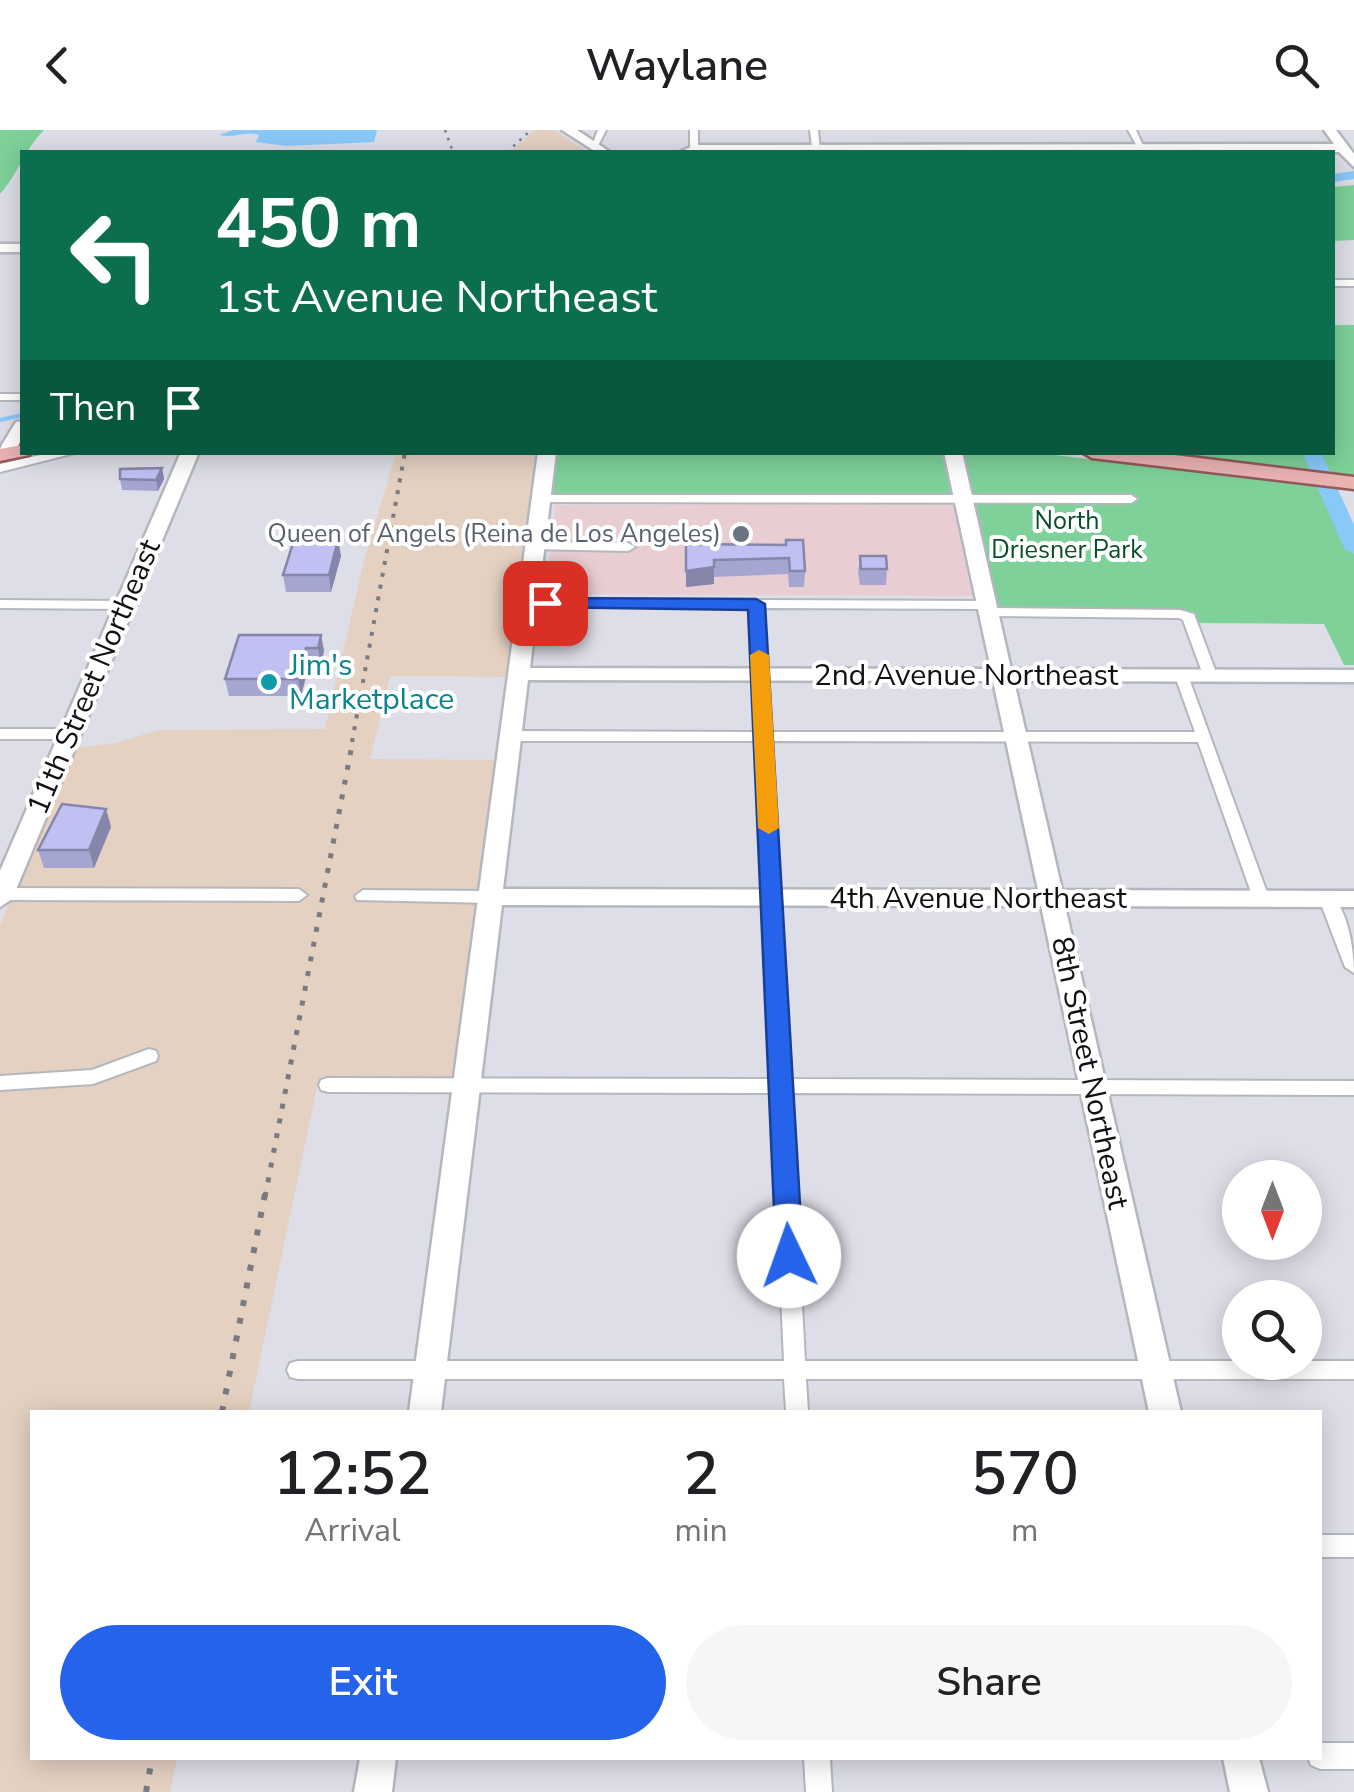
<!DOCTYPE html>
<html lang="en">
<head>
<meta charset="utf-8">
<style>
	body { margin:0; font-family:"Nunito Sans",sans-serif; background:#f6f6f6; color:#202124; height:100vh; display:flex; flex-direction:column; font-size:38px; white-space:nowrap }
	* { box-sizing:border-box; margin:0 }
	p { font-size:32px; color:#757577 }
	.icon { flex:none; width:55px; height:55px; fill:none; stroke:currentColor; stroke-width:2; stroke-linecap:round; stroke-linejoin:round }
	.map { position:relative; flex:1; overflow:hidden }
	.side { position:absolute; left:30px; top:1280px; width:1292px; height:350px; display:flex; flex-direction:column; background:#fff; border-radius:0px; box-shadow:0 5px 25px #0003 }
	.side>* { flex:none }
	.hud { position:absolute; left:20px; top:20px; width:1315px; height:305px; border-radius:0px; box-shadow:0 5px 25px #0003; background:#0b6e4f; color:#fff; overflow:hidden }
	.needle { width:65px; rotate:180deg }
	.tools { position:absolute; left:1222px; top:1030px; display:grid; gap:20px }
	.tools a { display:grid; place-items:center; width:100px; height:100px; border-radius:50%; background:#fff; box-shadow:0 5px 25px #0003; font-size:50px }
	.pin { position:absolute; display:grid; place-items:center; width:85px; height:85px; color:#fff; margin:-42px; border-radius:20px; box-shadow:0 5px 15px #0006 }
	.me { position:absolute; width:110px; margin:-55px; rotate:357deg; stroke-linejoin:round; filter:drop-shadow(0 0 8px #0008) }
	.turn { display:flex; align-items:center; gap:35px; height:210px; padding:0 30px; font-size:45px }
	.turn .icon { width:130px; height:130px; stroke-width:2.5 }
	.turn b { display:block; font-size:70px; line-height:85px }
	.then { display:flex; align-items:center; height:95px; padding:0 30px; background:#0003; gap:20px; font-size:38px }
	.eta { display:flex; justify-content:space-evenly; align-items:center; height:170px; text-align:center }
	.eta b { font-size:60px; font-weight:600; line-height:70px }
	.cta { display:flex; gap:20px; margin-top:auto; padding:20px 30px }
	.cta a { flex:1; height:115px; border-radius:60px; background:#2563eb; color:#fff; font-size:40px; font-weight:600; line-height:115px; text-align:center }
	.cta a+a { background:#f6f6f6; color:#202124 }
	header { display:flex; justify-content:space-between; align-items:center; height:130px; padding:0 30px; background:#fff; font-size:45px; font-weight:600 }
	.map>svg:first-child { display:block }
	.industrial { fill:#e4d1c2 }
	.education { fill:#e8ced2 }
	.green { fill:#7dd199 }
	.water { fill:#89c9fa }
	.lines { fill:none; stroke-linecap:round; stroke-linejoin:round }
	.stream { stroke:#89c9fa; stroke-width:4 }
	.river { fill:#89c9fa; fill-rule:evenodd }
	.street-casing { stroke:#b5b7bf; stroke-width:4 }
	.secondary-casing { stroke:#b5b7bf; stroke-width:5 }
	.primary-casing { stroke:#94595a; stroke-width:5 }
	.street { fill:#fff; fill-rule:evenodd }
	.secondary { fill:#fff; fill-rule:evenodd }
	.primary { fill:#e9b3b2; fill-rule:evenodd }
	.rail-far3 { stroke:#7a7b81; stroke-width:2.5; stroke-dasharray:2.5 6; stroke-linecap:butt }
	.rail-far2 { stroke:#7a7b81; stroke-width:4; stroke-dasharray:4 8; stroke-linecap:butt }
	.rail-far1 { stroke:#7a7b81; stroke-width:5; stroke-dasharray:5 10; stroke-linecap:butt }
	.rail { stroke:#7a7b81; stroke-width:6; stroke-dasharray:6 12; stroke-linecap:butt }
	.wall { fill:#a5a5d1 }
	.shaded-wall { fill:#8686aa }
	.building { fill:#c0c0f3; stroke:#8686aa; stroke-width:2.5 }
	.route { fill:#2563eb; stroke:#184099; stroke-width:2.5 }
	.slow { fill:#f59e0b }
	.worship-dot { fill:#6b7280; stroke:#fff; stroke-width:4 }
	.culture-dot { fill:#0f9aa8; stroke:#fff; stroke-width:4 }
	.labels { text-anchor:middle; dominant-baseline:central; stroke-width:8; stroke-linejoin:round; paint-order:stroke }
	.far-park-label { font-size:25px; fill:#084e2a; stroke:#fff }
	.far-worship-label { font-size:25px; fill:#5b616d; stroke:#fff; text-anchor:end }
	.culture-label { font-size:30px; fill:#0d838f; stroke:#fff; text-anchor:start }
	.street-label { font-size:30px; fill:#101114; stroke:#fff }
</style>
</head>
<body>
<header><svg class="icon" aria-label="back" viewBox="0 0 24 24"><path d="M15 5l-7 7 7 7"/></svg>Waylane<svg class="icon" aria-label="search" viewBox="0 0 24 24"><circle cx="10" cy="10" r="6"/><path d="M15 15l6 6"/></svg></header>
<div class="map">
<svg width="1354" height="1662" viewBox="0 0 1354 1662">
	<rect width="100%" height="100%" fill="#dddee7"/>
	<path class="industrial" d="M535 0H554L588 22H510Z
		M396 323H541L512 547 390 546 370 629 501 630 461 952H318L249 1282H32V1628H177L170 1662H0V795L75 618 116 613 158 600 325 599 365 427Z"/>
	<path class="education" d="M821 374 954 375 973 466 546 464 555 375Z"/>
	<path class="green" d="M0 0H44C23 21 19 43 0 64Z
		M1354 55V110L1333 111V57Z
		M1333 195H1354V348L1329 346 1320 323 1332 322Z
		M547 322H1029L1327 357 1354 418V535H1344L1324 494 1191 493 1189 487 990 482 964 369H541Z
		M1115 323H1304L1316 345Z"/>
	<path class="water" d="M233 0H377L374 12 287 16 256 12 259 5C245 0 234 9 219 5Z"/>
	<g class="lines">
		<path class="stream" d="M0 290 22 285"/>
		<path class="river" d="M1354 41V49L1332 52V44Z
			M1302 322H1321L1354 395V424L1344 418Z"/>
		<defs>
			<path id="street" d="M598 0H606L597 18H591Z
				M690 0H698V21L690 19Z
				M810 0H818L820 20 812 18Z
				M1128 0H1136L1145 20H1139Z
				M1332 150H1354V156H1332Z
				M0 264H22V270H0Z
				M54 322H79L0 342V334Z
				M541 365H1131L1137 369 1131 373 537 372 535 369Z
				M536 412 628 413 635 417 628 421 531 419V413Z
				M528 469 988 471 993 472V478L1180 480 1194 484 1217 545 1215 548 1210 549 1203 545 1183 490 1179 488 990 486 985 485V479L764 478 771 602H1195L1175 546 1182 542 1187 543 1269 768 1261 774 1253 768 1198 612 771 611 790 949 1354 951V965L791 963 805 1231H1354V1249H806L808 1282H786L784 1249H298L290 1247 287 1240 290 1233 298 1231H784L772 963 328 962 321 960 319 955 321 950 328 948 771 949 756 611H512L504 606 512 601 756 602 750 478 523 476 521 473Z
				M0 470 124 471 131 475 124 479 0 478Z
				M0 599H70L78 604 70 609H0Z
				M0 758 299 759 307 765 299 771 0 770Z
				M363 760 491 761 499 767 491 773 357 770 355 766Z
				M1327 763C1348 774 1354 821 1354 843L1345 837 1319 769Z
				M149 919 156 921 158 926 156 931 93 954 0 960V946L92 940Z
				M1320 1405H1354V1427H1320Z
				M1320 1613H1354V1639H1320L1311 1635 1308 1628H1320Z
				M804 1628H830L832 1662H806Z"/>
			<path id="secondary" d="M562 0H577L610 22H596Z
				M1324 0H1336L1354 24V37L1339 22H680L695 15 1334 14Z
				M0 114H22V122H0Z
				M22 291V309L11 328H0V318L16 292Z
				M181 322H199L12 769 0 777V741Z
				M538 322H556L530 538 991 539 944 322H962L1011 539 1354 540V552L1014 551 1062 760 1354 761V777L1065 776 1181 1282H1149L1041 776 502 775 441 1282H409ZM528 550 993 551 1038 760 503 759Z
				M360 1628H396L392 1662H354Z
				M1223 1628H1259L1268 1662H1230Z"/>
			<path id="primary" d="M22 315V322H31L29 325 0 331V319Z
				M1082 322H1150L1354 347V359L1092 328Z"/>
		</defs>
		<use href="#street" class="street-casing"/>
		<use href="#secondary" class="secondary-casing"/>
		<use href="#primary" class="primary-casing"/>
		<use href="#street" class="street"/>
		<use href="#secondary" class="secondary"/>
		<use href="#primary" class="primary"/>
		<path class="rail-far3" d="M445 0 453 22
			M507 22 531 0"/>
		<path class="rail-far2" d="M352 612 405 322"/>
		<path class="rail-far1" d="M265 1067 353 610"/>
		<path class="rail" d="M222 1282 265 1064
			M146 1662 152 1628"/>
	</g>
	<path class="wall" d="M162 338 164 349 158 361 122 360 120 349Z
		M338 410 341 426 331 462H286L283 445Z
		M686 414 785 415 805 441 804 457H789L788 444 714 447V454L686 457Z
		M860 426 887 439 886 455H860L858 443Z
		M321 505 324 521 321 535H309L301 566H229L225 549Z
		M106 679 111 697 94 738H44L38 720Z"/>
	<path class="shaded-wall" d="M162 338 164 349 158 361 156 350Z
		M338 410 341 426 331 462 329 445Z
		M714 437V454L686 457V441Z
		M321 505 324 521 321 535 318 518Z
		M306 518 309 535 301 566 298 549Z
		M106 679 111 697 94 738 89 720Z"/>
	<path class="building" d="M162 338 156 350 120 349V339Z
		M294 410H338L329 445H283Z
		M786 410H803L805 441H790L789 428 714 430V437L686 441V414L786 415Z
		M860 426H886L887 439H861Z
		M239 505H321L318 518H306L298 549H225Z
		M62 674 106 679 89 720H38Z"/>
	<path class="route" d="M545 468 756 469 765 474 803 1126 799 1134 789 1137 780 1134 776 1126 748 480 539 477V469Z"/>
	<path class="slow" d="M759 520 769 525 779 698 769 704 758 698 750 525Z"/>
	<circle class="worship-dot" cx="741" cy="404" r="10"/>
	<circle class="culture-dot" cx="269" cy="552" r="10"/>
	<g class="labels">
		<g class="far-park-label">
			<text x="1067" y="391">North<tspan x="1067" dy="29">Driesner Park</tspan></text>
		</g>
		<g class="far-worship-label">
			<text x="721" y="404">Queen of Angels (Reina de Los Angeles)</text>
		</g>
		<g class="culture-label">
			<text x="289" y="535">Jim's<tspan x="289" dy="34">Marketplace</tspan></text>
		</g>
		<g class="street-label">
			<text x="966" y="545">2nd Avenue Northeast</text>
			<text transform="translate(94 547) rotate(-67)">11th Street Northeast</text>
			<text x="978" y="768">4th Avenue Northeast</text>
			<text transform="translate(1090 943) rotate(78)">8th Street Northeast</text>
		</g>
	</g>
</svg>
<div class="tools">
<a><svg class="needle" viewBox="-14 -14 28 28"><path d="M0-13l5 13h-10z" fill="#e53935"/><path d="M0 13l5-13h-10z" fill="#757577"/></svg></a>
<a><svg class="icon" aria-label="search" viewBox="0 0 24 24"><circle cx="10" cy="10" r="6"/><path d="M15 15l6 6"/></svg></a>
</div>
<div class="pin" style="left:545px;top:473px;background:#d93025"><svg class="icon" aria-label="arrive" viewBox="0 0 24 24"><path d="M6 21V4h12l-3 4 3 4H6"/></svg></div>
<svg class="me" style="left:789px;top:1126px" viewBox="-20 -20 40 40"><circle r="19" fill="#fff"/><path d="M0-13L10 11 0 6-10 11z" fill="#2563eb"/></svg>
<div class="hud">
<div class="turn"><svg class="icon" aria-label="left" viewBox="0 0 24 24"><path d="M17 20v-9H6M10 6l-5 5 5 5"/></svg><div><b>450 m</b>1st Avenue Northeast</div></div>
<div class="then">Then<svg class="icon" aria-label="arrive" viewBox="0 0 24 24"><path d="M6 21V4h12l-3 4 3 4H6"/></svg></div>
</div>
<section class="side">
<div class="eta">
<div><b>12:52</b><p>Arrival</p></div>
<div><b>2</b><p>min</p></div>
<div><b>570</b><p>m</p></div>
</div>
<div class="cta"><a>Exit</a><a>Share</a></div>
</section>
</div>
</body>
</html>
